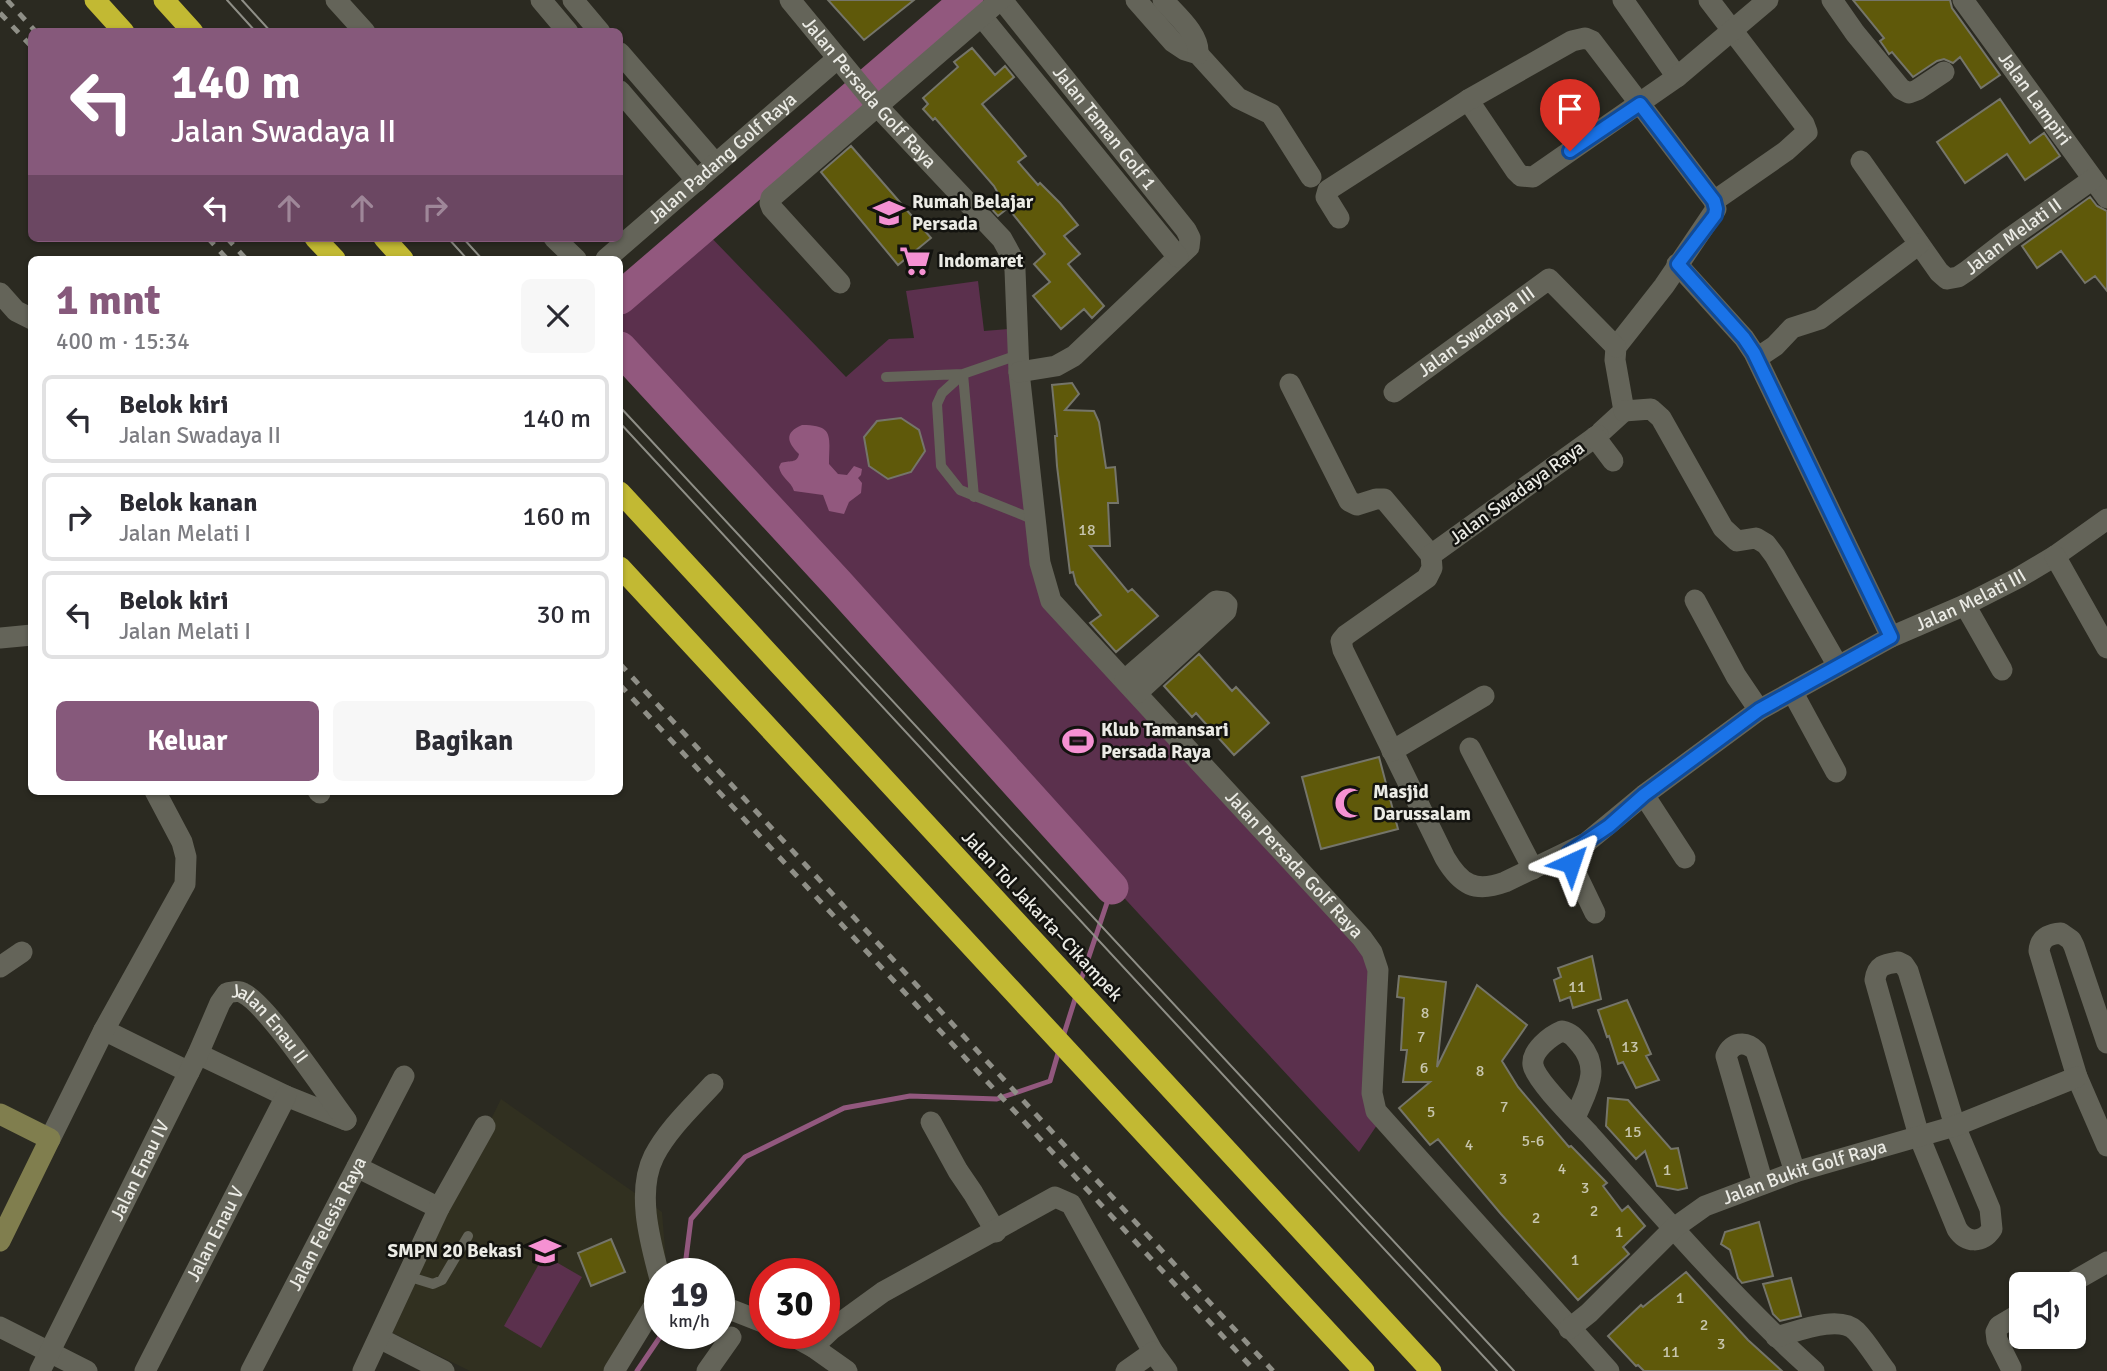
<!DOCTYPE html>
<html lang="id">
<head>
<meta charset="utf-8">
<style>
	body { margin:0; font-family:Signika,sans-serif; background:#f7f7f7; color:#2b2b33; height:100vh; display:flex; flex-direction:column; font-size:26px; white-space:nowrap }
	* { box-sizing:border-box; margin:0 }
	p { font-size:23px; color:#7c7c81 }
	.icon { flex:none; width:38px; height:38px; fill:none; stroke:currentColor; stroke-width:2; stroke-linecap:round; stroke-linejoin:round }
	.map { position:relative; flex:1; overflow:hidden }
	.side { position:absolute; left:28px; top:256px; width:595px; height:539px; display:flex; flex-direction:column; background:#fff; border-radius:10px; box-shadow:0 2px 5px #0004 }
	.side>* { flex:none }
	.banner { position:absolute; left:28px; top:28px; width:595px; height:214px; border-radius:10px; box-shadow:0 2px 5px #0004; background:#86597b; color:#fff; overflow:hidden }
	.tools { position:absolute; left:2009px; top:1272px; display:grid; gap:14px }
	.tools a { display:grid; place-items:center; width:77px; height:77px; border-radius:10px; background:#fff; box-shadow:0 2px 5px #0004; font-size:35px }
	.speed { position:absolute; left:644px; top:1258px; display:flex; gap:14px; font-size:35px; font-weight:700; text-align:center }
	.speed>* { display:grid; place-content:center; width:91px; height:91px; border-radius:50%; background:#fff; box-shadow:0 2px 5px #0004; line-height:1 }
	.speed small { font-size:18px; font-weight:400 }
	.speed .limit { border:10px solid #d22; background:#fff; color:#111 }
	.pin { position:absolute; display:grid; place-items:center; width:60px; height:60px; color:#fff; margin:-72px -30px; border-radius:50% 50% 50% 0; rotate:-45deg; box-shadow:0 0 7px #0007 }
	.pin .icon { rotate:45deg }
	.me { position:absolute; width:77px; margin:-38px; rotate:42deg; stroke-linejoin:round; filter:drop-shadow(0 0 5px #0008) }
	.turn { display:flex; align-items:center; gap:24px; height:147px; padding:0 28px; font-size:32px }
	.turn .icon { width:91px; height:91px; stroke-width:2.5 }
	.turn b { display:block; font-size:49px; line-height:60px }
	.lanes { display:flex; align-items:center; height:66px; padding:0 28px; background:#0003; justify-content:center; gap:35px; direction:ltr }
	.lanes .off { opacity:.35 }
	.round { display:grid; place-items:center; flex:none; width:74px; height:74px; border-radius:10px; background:#f7f7f7 }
	.head { display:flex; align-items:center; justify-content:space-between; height:119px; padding:0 28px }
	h1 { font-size:42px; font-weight:700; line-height:52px; color:#86597b }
	.cta { display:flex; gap:14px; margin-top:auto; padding:14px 28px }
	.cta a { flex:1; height:80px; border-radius:10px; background:#86597b; color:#fff; font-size:28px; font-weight:700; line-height:80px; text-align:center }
	.cta a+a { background:#f7f7f7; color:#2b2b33 }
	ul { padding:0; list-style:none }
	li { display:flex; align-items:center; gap:21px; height:88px; margin:0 14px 10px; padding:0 14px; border:4px solid #e1e1e2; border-radius:10px }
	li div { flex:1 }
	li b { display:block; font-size:26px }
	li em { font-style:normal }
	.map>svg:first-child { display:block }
	.built { fill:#313020 }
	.green { fill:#5b304d }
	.water { fill:#92587e }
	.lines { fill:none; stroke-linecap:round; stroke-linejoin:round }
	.stream { stroke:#92587e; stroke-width:5 }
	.river { stroke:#92587e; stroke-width:33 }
	.building { fill:#5f590a; stroke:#75756a; stroke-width:2 }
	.lane { stroke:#646459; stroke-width:10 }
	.street { stroke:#646459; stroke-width:21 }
	.secondary { stroke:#807e4e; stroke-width:21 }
	.highway { stroke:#c2b933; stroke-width:21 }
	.tram { stroke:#8f8f87; stroke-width:2 }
	.rail { stroke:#8f8f87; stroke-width:5; stroke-dasharray:9 9; stroke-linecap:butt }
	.route-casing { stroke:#114b97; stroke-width:18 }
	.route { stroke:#1a73e8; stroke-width:12 }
	.labels { text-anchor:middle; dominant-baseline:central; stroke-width:5; stroke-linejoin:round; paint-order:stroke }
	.number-label { font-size:16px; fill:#c8c6ae }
	.street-label { font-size:19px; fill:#ebebe5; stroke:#13130f }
	.poi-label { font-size:19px; font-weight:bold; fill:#ebebe5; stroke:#13130f; text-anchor:start }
</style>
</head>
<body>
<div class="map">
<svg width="2107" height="1371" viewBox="0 0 2107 1371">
	<rect width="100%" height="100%" fill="#2b2a21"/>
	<path class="built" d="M501 1099 662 1212 667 1274 612 1371H470L387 1330Z"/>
	<path class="green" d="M702 228 846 377 889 339 914 338 906 291 978 281 984 331 1021 328 1039 594 1375 959 1381 1119 1359 1152C1111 886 867 616 620 348V298Z
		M544 1255 582 1277 541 1348 504 1326Z"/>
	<path class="water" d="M802 425C835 425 829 437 829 464L838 474 847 475 854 466 862 469 861 475 858 478 862 483 861 493 849 502 844 514 829 511 823 495 794 491C791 481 781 478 779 467L781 463C789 460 797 464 799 454 788 443 783 433 802 425Z"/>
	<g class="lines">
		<path class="stream" d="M1080 983 1112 888
			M1063 1037 1076 996
			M684 1274 691 1219 745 1157 844 1108 910 1096 997 1099 1050 1081 1059 1050
			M637 1371 662 1334"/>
		<path class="river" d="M620 298 967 0
			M620 348 837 583 1112 888"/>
	</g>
	<path class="building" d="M828 0H914L864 40Z
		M1853 0H1950L1952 8 2000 75 1981 88 1960 57 1953 63 1944 59 1937 61 1913 77 1892 52 1889 54 1885 48 1880 41 1884 38Z
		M972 48 995 75 1005 66 1014 77 982 104 1026 156 1018 162 1038 185 1040 183 1060 203 1078 225 1064 236 1080 254 1068 264 1104 306 1092 318 1084 309 1061 329 1033 296 1050 282 1034 264 1045 254 1008 208 998 216 988 205 999 195 994 186 935 118 933 120 923 109 928 104 923 98 958 67 954 62Z
		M2000 99 2030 143 2044 133 2060 156 2025 180 2007 154 1965 183 1937 142Z
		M851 146 931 238 898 265 821 172Z
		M2090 197 2097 206 2107 211V291L2095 276 2085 283 2061 251 2037 268 2022 246Z
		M1072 383 1079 394 1065 410 1094 411 1099 422 1106 468 1115 467 1118 503H1108L1110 546H1090L1128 592 1132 589 1158 616 1116 652 1090 623 1101 615 1076 584 1073 572 1070 573 1057 466 1055 436H1057L1052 385Z
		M901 418 919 430 925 451 911 472 888 479 869 466 864 437 877 421Z
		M1199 654 1232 691 1236 687 1269 723 1234 755 1196 713 1192 717 1164 686Z
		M1379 757 1398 829 1321 849 1302 777Z
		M1592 956 1601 999 1573 1008 1570 997 1560 1001 1554 980 1561 977 1558 968Z
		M1399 976 1446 982 1437 1067 1477 985 1527 1025 1502 1061 1518 1087 1569 1147 1571 1146 1607 1183 1603 1186 1622 1211 1628 1206 1645 1226 1623 1247 1629 1254 1578 1300 1501 1214 1438 1139 1430 1145 1399 1108 1430 1082H1403L1407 1050H1401L1404 998 1397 997Z
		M1627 1000 1651 1054 1646 1056 1659 1080 1636 1088 1623 1062 1618 1064 1609 1036 1607 1037 1598 1010Z
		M1608 1098 1628 1100 1671 1149 1678 1148 1687 1188 1678 1190 1657 1186 1645 1151 1636 1159 1606 1126Z
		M1759 1222 1773 1276 1742 1283 1738 1278 1730 1250 1721 1244 1725 1232Z
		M611 1239 625 1272 591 1286 578 1253Z
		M1686 1272 1748 1340 1782 1371H1644L1638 1365 1636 1366 1608 1336 1641 1305 1643 1307Z
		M1791 1278 1801 1316 1780 1321 1773 1314 1763 1284Z"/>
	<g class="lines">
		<path class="lane" d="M963 374 942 393 937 404 941 466 960 490 1035 520
			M963 374 974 497
			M886 377 963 374 1018 355
			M407 1276 433 1284 442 1280 468 1236"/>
		<g class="street">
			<path d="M336 0 365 32"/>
			<path d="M541 0 568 32"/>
			<path d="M573 0 600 32"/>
			<path id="s1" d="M790 0 878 107 1002 239 1013 259 1015 270 1019 372 1040 563 1051 601 1362 938 1372 952 1378 970 1372 1093 1376 1111 1609 1371"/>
			<path id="s2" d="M1002 0 1186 230 1190 238 1189 247 1074 356 1056 366 1019 372"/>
			<path d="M1136 0 1173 42 1185 50 1198 54 1238 98 1271 114 1311 177"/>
			<path d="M1163 0C1175 14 1200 34 1198 54"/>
			<path d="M1623 0 1677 77"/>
			<path d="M1709 0 1804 124 1807 132 1786 151 1714 201"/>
			<path d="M1832 0 1855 33 1901 89 1909 93 1917 90 1944 72"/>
			<path id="s3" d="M1963 0 2107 198"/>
			<path d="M982 17 1178 257"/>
			<path d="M620 53 716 164"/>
			<path d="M620 91 697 181"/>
			<path d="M1468 100 1516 171 1521 176 1533 177 1677 77 1768 0"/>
			<path id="s4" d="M1861 161 1939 272 1947 279 1958 277 1967 271 2007 240 2093 179"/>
			<path d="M1339 218 1326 197 1328 190 1468 100 1572 41 1585 38 1592 41 1714 201 1716 209 1664 286 1616 347 1615 360 1624 411 1601 432"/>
			<path d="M554 238 576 259"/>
			<path id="s5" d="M606 259 838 58"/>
			<path d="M1677 264 1744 338 1754 353 1891 637"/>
			<path d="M840 283 772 208 770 203 771 198 1000 0"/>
			<path d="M0 293 16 311 32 319"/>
			<path d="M1757 358 1775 346 1792 328 1820 319 1919 244"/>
			<path d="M1290 384 1349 501 1357 505 1376 499H1384L1431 555"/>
			<path id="s6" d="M1394 392 1549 279 1616 347"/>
			<path d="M1624 411 1651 409 1661 418 1723 528 1737 541 1756 538 1766 544 1775 556 1838 666"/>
			<path id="s7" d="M1598 435 1431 555 1432 568 1427 578 1346 635 1341 641 1343 650 1445 858C1461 885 1475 893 1505 882L1586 843 1644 795 1759 710 1891 637 1965 605 2018 578 2055 556 2107 519"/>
			<path d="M1595 437 1613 461"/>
			<path d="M2055 556 2107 648"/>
			<path d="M1695 600 1736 676 1759 710"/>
			<path d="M1965 605 2002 670"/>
			<path d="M0 638 32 635"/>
			<path d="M1125 680 1216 601 1224 602 1227 605 1226 611 1137 693"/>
			<path d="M1793 693 1836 772"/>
			<path d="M1470 748 1533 869"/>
			<path d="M1392 751 1484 696"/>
			<path d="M318 791 320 793"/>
			<path d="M1644 795 1685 858"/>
			<path d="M1569 853 1571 863 1595 913"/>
			<path d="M1898 962 1904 965 1908 971 1955 1126 1990 1209 1992 1229C1982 1244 1966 1243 1957 1229L1919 1136 1875 980C1877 965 1885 964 1898 962Z"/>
			<path d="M0 967 22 952"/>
			<path d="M104 1030 189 1072"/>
			<path d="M2107 1043 2074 946 2071 940 2061 933C2049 934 2040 938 2039 951L2077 1077 2107 1146"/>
			<path d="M198 1054 286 1096 346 1120"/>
			<path d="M1575 1118C1586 1091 1602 1070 1580 1044 1574 1037 1571 1033 1562 1031 1550 1036 1531 1051 1533 1065 1535 1080 1578 1122 1590 1135 1662 1215 1733 1299 1814 1371"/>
			<path d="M931 1122 958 1171 973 1193 996 1232"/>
			<path d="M50 1139 104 1030 185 884 186 857 182 842 155 791"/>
			<path d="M357 1167 439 1208"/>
			<path d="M1763 1184 1726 1056C1732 1042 1746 1040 1756 1051L1795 1172"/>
			<path d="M660 1279C650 1241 636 1192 654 1156 668 1129 693 1106 713 1084"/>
			<path d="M2069 1284 2107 1262"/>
			<path d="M719 1305 765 1323"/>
			<path d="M0 1327 87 1371"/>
			<path id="s8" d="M1569 1329 1589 1313 1674 1228 1705 1206 1795 1172 1955 1126 2077 1077"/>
			<path d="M789 1334 813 1347 832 1329 883 1292 1055 1197 1071 1204 1153 1352 1167 1371"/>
			<path d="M1776 1337C1796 1332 1839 1314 1856 1331 1867 1342 1876 1358 1886 1371"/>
			<path d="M379 1338 444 1371"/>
			<path d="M813 1347 847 1371"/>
			<path d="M2011 1368 1997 1340 1996 1332 1999 1326 2021 1313"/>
			<path id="s9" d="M40 1371 198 1054 220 1003 227 993C232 992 238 990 243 993 267 1004 327 1095 346 1120"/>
			<path id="s10" d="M145 1371 286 1096"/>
			<path id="s11" d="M251 1371 404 1076"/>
			<path d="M363 1371 439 1208 485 1126"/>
			<path d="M614 1371 660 1296"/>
			<path d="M707 1371 731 1337"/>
			<path d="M1126 1371 1153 1352"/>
		</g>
		<path class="secondary" d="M0 1114 50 1139 0 1241"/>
		<path class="highway" d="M95 0 124 32
			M164 0 193 32
			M315 238 335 259
			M384 238 403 259
			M620 492 1431 1371
			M620 567 1364 1371"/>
		<path class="tram" d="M227 0 256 32
			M242 0 271 32
			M448 238 467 259
			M463 238 482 259
			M620 407 1514 1371
			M620 423 1497 1371"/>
		<path class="rail" d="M7 0 36 32
			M0 13 32 47
			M208 238 227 259
			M227 238 246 259
			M620 664 1273 1371
			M620 685 1255 1371"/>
	</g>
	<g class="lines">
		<defs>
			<path id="route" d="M1570 151 1640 104 1714 201 1716 209 1715 215 1678 264 1744 338 1754 353 1891 637 1759 710 1644 795 1609 826 1569 853 1571 863"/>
		</defs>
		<use href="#route" class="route-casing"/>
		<use href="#route" class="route"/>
	</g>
	<defs>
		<symbol id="school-bare" viewBox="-9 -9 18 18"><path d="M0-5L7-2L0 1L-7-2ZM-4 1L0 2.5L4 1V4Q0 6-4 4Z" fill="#f591d2" stroke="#13130f" stroke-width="2.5" paint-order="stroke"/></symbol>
		<symbol id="supermarket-bare" viewBox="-9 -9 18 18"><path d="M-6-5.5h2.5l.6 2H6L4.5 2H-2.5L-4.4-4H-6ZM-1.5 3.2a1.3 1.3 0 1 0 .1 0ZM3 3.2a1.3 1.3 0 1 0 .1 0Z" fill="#f591d2" stroke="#13130f" stroke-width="2.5" paint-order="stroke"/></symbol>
		<symbol id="stadium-bare" viewBox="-9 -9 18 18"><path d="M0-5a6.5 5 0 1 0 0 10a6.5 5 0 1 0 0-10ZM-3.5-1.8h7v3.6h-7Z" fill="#f591d2" stroke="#13130f" stroke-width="2.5" paint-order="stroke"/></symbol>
		<symbol id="mosque-bare" viewBox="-9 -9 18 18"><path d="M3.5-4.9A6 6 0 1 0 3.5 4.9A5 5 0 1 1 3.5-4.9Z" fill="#f591d2" stroke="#13130f" stroke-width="2.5" paint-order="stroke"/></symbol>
	</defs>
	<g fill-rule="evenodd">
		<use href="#school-bare" x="867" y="191" width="44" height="44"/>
		<use href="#supermarket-bare" x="893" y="239" width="44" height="44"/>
		<use href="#stadium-bare" x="1056" y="719" width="44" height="44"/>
		<use href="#mosque-bare" x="1328" y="781" width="44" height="44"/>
		<use href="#school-bare" x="523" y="1229" width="44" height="44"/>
	</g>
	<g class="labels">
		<g class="number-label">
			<text x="1087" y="530">18</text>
			<text x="1577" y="987">11</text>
			<text x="1425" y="1013">8</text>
			<text x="1421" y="1037">7</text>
			<text x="1630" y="1047">13</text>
			<text x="1424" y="1068">6</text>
			<text x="1480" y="1071">8</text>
			<text x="1504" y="1107">7</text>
			<text x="1431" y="1112">5</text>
			<text x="1633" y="1132">15</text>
			<text x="1533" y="1141">5-6</text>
			<text x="1469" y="1145">4</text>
			<text x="1562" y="1169">4</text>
			<text x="1667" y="1170">1</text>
			<text x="1503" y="1179">3</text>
			<text x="1585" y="1188">3</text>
			<text x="1594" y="1211">2</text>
			<text x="1536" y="1218">2</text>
			<text x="1619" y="1232">1</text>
			<text x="1575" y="1260">1</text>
			<text x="1680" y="1298">1</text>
			<text x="1704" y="1325">2</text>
			<text x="1721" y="1344">3</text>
			<text x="1671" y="1352">11</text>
		</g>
		<g class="street-label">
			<text stroke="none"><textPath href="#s1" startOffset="122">Jalan Persada Golf Raya</textPath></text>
			<text stroke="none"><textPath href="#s3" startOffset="122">Jalan Lampiri</textPath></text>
			<text stroke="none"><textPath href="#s2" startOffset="164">Jalan Taman Golf 1</textPath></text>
			<text stroke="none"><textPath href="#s5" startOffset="154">Jalan Padang Golf Raya</textPath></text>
			<text stroke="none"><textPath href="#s4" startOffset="226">Jalan Melati II</textPath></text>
			<text stroke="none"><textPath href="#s6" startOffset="102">Jalan Swadaya III</textPath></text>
			<text transform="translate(1517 493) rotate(-36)">Jalan Swadaya Raya</text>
			<text stroke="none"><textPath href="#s7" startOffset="1197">Jalan Melati III</textPath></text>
			<text stroke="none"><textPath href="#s1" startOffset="1046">Jalan Persada Golf Raya</textPath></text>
			<text transform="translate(1042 916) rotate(47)">Jalan Tol Jakarta–Cikampek</text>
			<text stroke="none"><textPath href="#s9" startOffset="478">Jalan Enau II</textPath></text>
			<text stroke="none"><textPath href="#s9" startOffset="224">Jalan Enau IV</textPath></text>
			<text stroke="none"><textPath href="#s8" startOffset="289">Jalan Bukit Golf Raya</textPath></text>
			<text stroke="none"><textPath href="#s11" startOffset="166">Jalan Felesia Raya</textPath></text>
			<text stroke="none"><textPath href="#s10" startOffset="154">Jalan Enau V</textPath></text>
		</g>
		<g class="poi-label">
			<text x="912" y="202">Rumah Belajar<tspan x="912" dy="22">Persada</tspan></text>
			<text x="938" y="261">Indomaret</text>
			<text x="1101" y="730">Klub Tamansari<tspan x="1101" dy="22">Persada Raya</tspan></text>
			<text x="1373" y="792">Masjid<tspan x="1373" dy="22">Darussalam</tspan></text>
			<text x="522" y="1251" text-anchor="end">SMPN 20 Bekasi</text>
		</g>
	</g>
</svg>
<div class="tools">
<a><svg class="icon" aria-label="sound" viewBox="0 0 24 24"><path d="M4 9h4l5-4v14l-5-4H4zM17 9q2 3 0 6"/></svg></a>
</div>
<div class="speed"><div>19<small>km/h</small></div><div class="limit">30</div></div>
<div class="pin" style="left:1570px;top:151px;background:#d93025"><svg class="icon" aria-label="arrive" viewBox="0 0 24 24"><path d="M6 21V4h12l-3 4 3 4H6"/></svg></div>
<svg class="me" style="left:1571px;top:863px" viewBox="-20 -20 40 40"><path d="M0-17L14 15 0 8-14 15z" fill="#1a73e8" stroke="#fff" stroke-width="4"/></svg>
<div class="banner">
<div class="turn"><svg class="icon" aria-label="left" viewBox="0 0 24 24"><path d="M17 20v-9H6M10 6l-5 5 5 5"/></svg><div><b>140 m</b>Jalan Swadaya II</div></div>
<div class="lanes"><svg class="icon" aria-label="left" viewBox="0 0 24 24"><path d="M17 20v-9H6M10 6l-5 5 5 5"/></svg><svg class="icon off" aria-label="ahead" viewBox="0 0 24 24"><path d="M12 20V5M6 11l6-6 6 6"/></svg><svg class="icon off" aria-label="ahead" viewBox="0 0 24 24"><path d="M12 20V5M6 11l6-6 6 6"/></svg><svg class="icon off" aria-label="right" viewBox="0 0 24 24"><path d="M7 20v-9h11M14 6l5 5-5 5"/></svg></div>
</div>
<section class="side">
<div class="head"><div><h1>1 mnt</h1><p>400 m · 15:34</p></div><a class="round"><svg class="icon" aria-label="close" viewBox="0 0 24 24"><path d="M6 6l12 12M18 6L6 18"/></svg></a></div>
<ul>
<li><svg class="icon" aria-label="left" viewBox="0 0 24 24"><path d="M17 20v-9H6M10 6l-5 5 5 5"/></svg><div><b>Belok kiri</b><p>Jalan Swadaya II</p></div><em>140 m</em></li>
<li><svg class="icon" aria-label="right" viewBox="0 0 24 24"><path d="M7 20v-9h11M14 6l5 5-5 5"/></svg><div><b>Belok kanan</b><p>Jalan Melati I</p></div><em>160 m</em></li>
<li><svg class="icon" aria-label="left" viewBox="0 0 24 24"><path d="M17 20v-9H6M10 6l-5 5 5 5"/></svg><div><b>Belok kiri</b><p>Jalan Melati I</p></div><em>30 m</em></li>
</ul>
<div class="cta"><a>Keluar</a><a>Bagikan</a></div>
</section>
</div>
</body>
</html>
